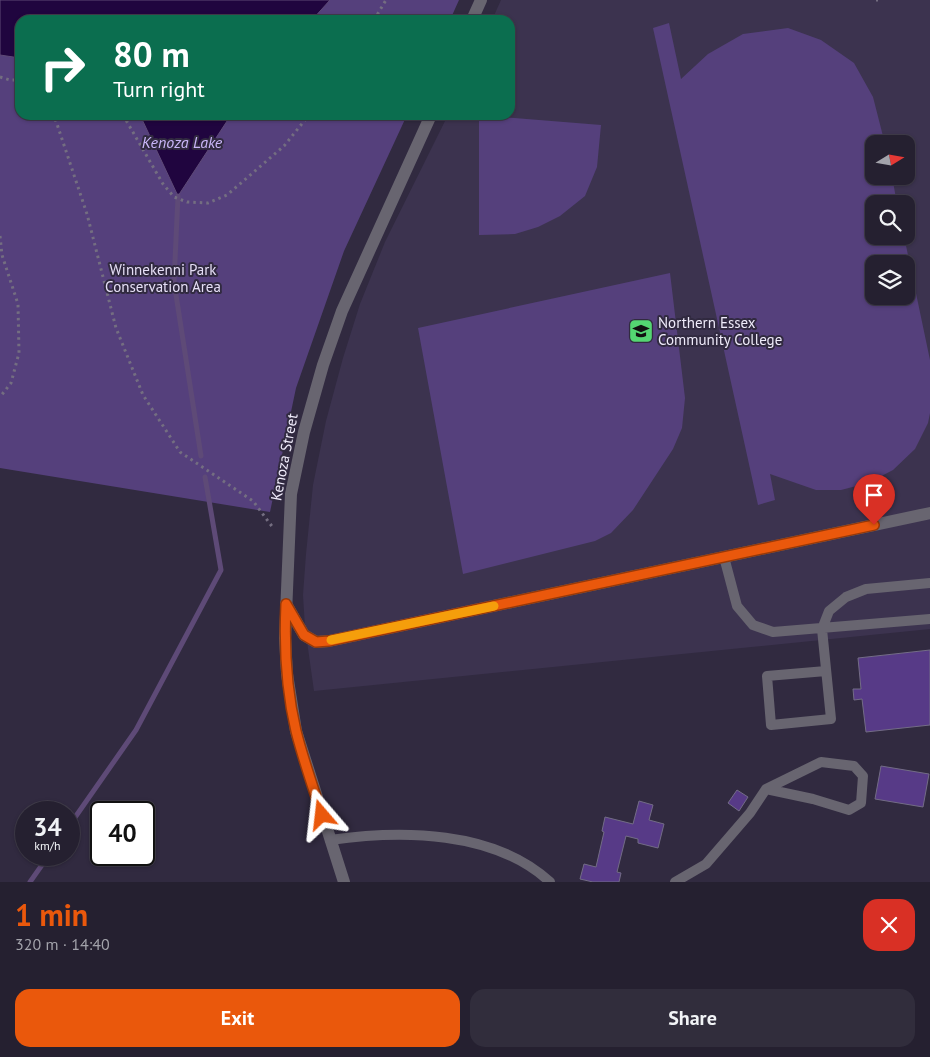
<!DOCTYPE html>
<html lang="en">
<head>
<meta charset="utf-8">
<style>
	body { margin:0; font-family:"PT Sans",sans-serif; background:#312d3c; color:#f1f3f6; height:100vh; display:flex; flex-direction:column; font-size:19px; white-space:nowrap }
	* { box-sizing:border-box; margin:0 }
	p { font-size:16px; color:#a3a3ab }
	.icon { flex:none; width:28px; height:28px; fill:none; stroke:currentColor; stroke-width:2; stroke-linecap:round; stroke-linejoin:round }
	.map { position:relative; height:882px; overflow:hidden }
	.details { display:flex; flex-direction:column; background:#252030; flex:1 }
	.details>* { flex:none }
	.hud { position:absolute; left:15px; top:15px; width:500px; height:105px; border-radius:15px; box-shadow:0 1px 4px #0004,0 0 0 1px #423e4c; background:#0b6e4f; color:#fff; overflow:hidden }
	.needle { width:32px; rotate:79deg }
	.fabs { position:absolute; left:865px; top:135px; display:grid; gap:10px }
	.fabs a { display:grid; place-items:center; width:50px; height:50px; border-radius:10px; background:#252030; box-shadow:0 1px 4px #0004,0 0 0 1px #423e4c; font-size:25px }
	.speed { position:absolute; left:15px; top:801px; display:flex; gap:10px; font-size:25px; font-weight:700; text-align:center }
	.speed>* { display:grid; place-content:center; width:65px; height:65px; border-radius:50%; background:#252030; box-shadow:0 1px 4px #0004,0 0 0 1px #423e4c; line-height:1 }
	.speed small { font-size:12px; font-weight:400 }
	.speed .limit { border:2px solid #111; border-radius:8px; background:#fff; color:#111 }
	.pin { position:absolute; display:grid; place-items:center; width:42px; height:42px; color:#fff; margin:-51px -21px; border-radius:50% 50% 50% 0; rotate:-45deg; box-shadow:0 0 5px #0007 }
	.pin .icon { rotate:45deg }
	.me { position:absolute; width:55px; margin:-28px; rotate:343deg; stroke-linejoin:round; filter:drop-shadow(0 0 4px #0008) }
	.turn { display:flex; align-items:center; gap:18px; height:105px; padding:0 15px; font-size:22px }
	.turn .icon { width:65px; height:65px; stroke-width:2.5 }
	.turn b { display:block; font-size:35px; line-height:42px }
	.round { display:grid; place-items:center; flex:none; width:52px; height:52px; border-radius:15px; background:#312d3c }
	.overview { display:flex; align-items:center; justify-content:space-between; height:85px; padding:0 15px }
	h1 { font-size:30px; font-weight:700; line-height:38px; color:#ea580c }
	.cta { display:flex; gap:10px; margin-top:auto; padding:10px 15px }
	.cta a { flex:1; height:58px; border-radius:15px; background:#ea580c; color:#fff; font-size:20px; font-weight:700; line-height:58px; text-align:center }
	.cta a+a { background:#312d3c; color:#f1f3f6 }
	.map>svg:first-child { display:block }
	.built { fill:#3c334f; fill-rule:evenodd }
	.green { fill:#55407c; fill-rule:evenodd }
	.water { fill:#20053f; stroke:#5e4a77 }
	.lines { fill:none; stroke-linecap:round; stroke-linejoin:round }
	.stream { stroke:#5e4a77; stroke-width:5 }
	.building { fill:#573a87; stroke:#736c86 }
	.path { stroke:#746e81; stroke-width:3; stroke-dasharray:2.5 4; stroke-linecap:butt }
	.service { stroke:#686570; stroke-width:10 }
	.minor { stroke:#686570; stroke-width:12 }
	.tertiary { stroke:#686570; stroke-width:12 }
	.route-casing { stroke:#983908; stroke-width:12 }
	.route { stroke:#ea580c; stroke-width:9 }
	.slow { stroke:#f59e0b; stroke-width:9 }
	.labels { text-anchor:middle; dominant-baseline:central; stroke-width:4; stroke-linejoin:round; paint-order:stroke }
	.park-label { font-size:15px; fill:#e6dff6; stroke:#312a40 }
	.poi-label { font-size:15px; fill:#efebfa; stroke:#312a40; text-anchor:start }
	.street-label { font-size:15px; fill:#efebfa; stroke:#312a40 }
	.water-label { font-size:16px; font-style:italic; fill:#cab6f8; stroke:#312a40 }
</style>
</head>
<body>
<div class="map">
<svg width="930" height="882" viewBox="0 0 930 882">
	<rect width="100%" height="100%" fill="#312a40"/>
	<path class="built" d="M501 0H930V629L314 691 305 627 303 595 306 554 313 485 326 421 343 358 360 304 385 242 448 115H510V20H492ZM874 144H906V176H874ZM874 204H906V236H874ZM874 264H906V296H874Z"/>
	<path class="green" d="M0 0H459L450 20H20V115H407L344 251 296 388 270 512 0 468Z
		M669 23 681 79 708 54 743 34 788 28 821 40 854 63 873 97 885 144H874V176H892L897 204H874V236H904L930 360V413L928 423 915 449 893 470 868 483 841 490H816L770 474 775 500 758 505 653 28ZM874 264H906V296H874Z
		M479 115 601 125 597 167 585 196 560 216 538 227 515 234 479 235Z
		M670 273 685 398 682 428 673 449 633 510 611 533 595 541 463 574 418 328Z"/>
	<path class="water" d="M0 0H330L312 20H20V58L0 55Z
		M140 115H231L178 196Z"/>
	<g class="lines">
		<path class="stream" d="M178 196 174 282 201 456
			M69 826 136 730 221 570 205 477
			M30 882 49 855"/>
	</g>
	<path class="building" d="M930 650V725L866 732 862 699 854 700 853 689H861L858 658Z
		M881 766 929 774 923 807 875 799Z
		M737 790 748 797 739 811 728 803Z
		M639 801 653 805 649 820 664 824 658 848 638 843V839L626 836 617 872 621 873 619 882H593L580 879 584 864 596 867 604 832 602 831 605 817 633 824Z"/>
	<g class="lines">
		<path class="path" d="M876 0H878
			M374 20 386 0
			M0 77 10 80H20
			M50 115 56 121 87 214 116 328 143 395 180 452 253 501 274 529
			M123 115 163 184 174 197 187 202 208 203 227 195 284 146 309 115
			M0 236 2 255 18 304 19 353 11 383 0 397"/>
		<path class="service" d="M724 557 737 606 753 625 773 632 930 619
			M826 671 767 676 771 725 831 719 822 629 829 611 846 597 866 589 930 583
			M330 840C401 830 494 830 550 882
			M675 882 706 864 750 813 766 789 821 762 854 766 863 776 861 803 849 810 813 799 766 789"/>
		<path class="minor" d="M286 604 304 635 316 642 329 641 930 513"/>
		<path class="tertiary" d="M472 20 481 0
			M344 882 296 731 287 674 285 638 291 494 304 432 323 365 342 311 431 115"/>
	</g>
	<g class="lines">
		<defs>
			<path id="route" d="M322 815C313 787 303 759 296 731 286 689 284 647 286 604L304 635 316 642 329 641 874 525"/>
		</defs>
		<use href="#route" class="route-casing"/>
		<use href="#route" class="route"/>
		<path class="slow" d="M331 640 494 606"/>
	</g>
	<defs>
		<symbol id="university-square" viewBox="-11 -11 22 22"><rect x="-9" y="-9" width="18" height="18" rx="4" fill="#54d672" stroke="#312a40"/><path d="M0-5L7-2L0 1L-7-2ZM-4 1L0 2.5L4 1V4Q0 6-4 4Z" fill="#111"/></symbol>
	</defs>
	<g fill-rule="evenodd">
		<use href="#university-square" x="627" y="317" width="28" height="28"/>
	</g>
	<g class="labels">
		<g class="park-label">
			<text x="163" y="269">Winnekenni Park<tspan x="163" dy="17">Conservation Area</tspan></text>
		</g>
		<g class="poi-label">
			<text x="658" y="322">Northern Essex<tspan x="658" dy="17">Community College</tspan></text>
		</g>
		<g class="street-label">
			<text transform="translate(284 457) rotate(-79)">Kenoza Street</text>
		</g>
		<g class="water-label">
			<text x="182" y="142">Kenoza Lake</text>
		</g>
	</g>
</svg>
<div class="fabs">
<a><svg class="needle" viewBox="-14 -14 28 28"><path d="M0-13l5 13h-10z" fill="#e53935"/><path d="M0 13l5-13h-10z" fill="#a3a3ab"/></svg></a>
<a><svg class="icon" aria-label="search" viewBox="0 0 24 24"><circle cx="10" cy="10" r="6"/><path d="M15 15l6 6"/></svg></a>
<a><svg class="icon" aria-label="layers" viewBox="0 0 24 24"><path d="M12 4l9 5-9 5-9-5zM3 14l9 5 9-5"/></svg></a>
</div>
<div class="speed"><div>34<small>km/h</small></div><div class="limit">40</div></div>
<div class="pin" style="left:874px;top:525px;background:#d93025"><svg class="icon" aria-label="arrive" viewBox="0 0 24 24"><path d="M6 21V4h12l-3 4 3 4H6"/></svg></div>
<svg class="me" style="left:322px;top:815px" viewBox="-20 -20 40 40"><path d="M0-17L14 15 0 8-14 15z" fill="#ea580c" stroke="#fff" stroke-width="4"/></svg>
<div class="hud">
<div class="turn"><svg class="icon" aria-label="right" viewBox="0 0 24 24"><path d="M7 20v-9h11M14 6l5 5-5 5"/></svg><div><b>80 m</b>Turn right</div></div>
</div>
</div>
<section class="details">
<div class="overview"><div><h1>1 min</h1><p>320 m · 14:40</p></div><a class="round" style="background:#d93025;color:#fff"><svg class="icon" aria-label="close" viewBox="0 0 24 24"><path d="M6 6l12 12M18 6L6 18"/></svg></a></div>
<div class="cta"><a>Exit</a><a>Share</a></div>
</section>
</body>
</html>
